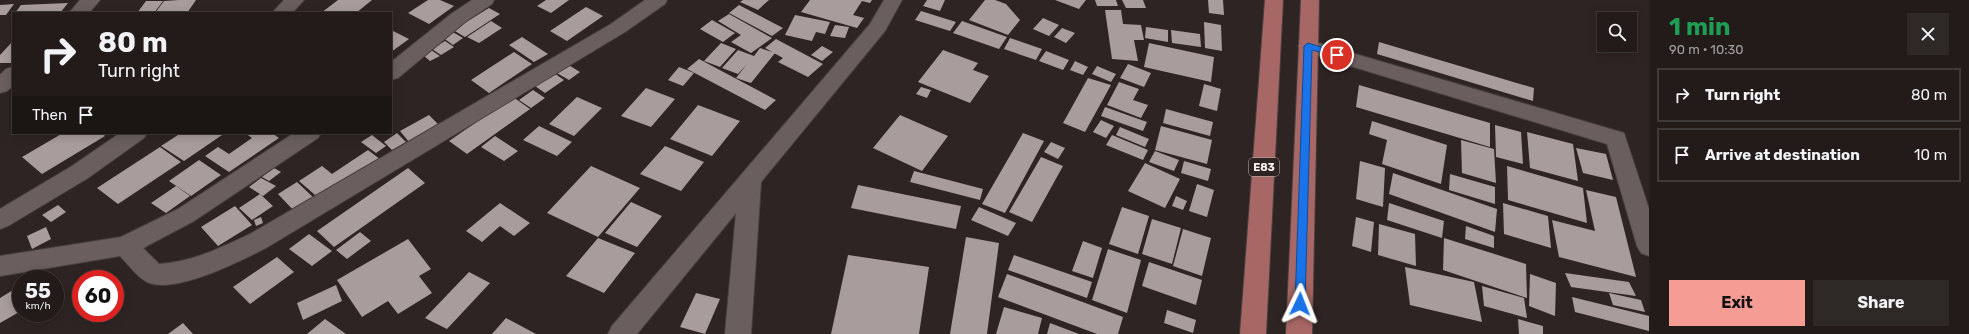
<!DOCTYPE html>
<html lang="en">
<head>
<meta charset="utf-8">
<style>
	body { margin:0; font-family:Rubik,sans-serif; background:#2e2827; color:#f1f3f6; height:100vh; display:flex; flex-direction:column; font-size:15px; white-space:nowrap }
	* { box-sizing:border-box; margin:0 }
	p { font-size:13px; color:#a2a1a2 }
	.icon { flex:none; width:22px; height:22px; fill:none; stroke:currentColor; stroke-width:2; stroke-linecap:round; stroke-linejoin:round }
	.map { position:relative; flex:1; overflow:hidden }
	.drawer { display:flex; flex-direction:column; background:#221b1a; width:320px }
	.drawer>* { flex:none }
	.hud { position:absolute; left:12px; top:12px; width:380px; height:122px; border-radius:0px; box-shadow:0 2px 10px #0003,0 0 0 1px #3f3939; background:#221b1a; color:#f1f3f6; overflow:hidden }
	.fabs { position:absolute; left:1597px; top:12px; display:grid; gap:8px }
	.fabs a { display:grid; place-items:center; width:40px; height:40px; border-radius:0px; background:#221b1a; box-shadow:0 2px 10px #0003,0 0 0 1px #3f3939; font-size:20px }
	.speed { position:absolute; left:12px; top:270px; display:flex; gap:8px; font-size:20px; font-weight:700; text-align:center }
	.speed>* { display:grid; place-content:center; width:52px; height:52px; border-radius:50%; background:#221b1a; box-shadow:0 2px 10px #0003,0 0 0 1px #3f3939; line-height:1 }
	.speed small { font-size:10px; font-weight:400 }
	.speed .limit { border:6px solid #d22; background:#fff; color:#111 }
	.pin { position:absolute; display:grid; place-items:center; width:34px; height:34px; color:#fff; margin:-17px; border:2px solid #fff; border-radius:50%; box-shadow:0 1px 4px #0007 }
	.me { position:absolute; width:44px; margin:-22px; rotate:2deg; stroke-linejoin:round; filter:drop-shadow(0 0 3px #0008) }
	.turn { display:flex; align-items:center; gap:14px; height:84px; padding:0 20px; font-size:18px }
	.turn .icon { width:52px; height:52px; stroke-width:2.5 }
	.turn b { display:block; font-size:28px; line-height:34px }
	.then { display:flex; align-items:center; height:38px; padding:0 20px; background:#0003; gap:8px; font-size:15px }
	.round { display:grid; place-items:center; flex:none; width:42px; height:42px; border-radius:0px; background:#2e2827 }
	.head { display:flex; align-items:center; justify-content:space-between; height:68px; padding:0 20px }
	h1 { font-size:24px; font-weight:700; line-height:30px; color:#1e9e55 }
	.action { display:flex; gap:8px; margin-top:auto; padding:8px 20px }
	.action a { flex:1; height:46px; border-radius:0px; background:#f59c95; color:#111; font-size:16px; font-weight:700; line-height:46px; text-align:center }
	.action a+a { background:#2e2827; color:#f1f3f6 }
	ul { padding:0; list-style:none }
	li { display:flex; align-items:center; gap:12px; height:54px; margin:0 8px 6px; padding:0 12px; border:2px solid #3f3939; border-radius:0px }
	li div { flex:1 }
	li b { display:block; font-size:15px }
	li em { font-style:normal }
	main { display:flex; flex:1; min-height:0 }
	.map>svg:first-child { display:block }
	.building { fill:#a99d9b }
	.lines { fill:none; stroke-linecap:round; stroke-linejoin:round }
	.minor-casing { stroke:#48403f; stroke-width:2 }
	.major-casing { stroke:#48403f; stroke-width:2 }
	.minor { fill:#6a5f5e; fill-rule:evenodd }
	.major { fill:#a76764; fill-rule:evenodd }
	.route { fill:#1a73e8; stroke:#114b97 }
	.labels { text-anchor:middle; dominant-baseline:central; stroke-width:4; stroke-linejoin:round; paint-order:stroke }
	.shield { fill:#2e2423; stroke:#bcb5b4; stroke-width:1 }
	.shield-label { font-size:11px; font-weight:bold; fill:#f9f3f2 }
</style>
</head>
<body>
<main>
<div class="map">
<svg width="1649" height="334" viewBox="0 0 1649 334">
	<rect width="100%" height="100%" fill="#2e2423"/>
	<path class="building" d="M179 0H196L187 13H155L164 1Z
		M338 0H372L356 13H321Z
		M428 0H440L454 6 429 24 408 13Z
		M546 0H569L551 13 537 6Z
		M743 0H769L758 10 740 2Z
		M810 0H872L870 3 862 1 853 15 864 18 857 28 801 12Z
		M927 0H945L940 11 923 6Z
		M985 0H995L1006 4 1020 20 1008 35 969 20Z
		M1055 0H1086L1079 9Z
		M1095 0H1116L1118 6H1097Z
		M1122 0H1143L1146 8H1126Z
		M1208 0H1223L1224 15 1209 13Z
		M146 1H163L154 13H137Z
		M68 3 60 13H15L21 5Z
		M14 4 6 15H0V5Z
		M739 5 783 28 772 36 729 13Z
		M586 7 603 16 567 41 550 31Z
		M489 8 500 14 465 37 453 30Z
		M1105 10H1121L1123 24 1141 25 1144 40H1134L1138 61 1112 59Z
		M921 11 956 22 950 31 915 20Z
		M729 14 772 38 751 53 731 42 741 35 718 21Z
		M795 15 830 22 825 34 816 32 812 41 785 35Z
		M1043 18 1059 25 1049 36 1033 29Z
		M712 20 735 33 723 42 700 29Z
		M491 21 502 28 479 43 467 37Z
		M962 21 1007 37 999 49 953 33Z
		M1204 22 1221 25 1222 51 1205 48Z
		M835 25 849 27 845 38 830 36Z
		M1146 27 1168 30V42L1145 38Z
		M1062 28 1075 33 1066 43 1054 37Z
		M391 30 409 39 391 52Z
		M1171 30 1200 34 1201 47 1172 43Z
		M451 31 463 38 453 45 442 37Z
		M522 37 548 54 534 62 509 45Z
		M1010 38 1042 49 1036 60 1004 49Z
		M776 39 823 64 808 77 778 62 783 58 765 48Z
		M13 41V63H0V55Z
		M445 41 454 47 441 55 432 49Z
		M1379 42 1534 88 1533 101 1377 54Z
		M721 43 736 49 720 67 704 61Z
		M1149 43 1214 57 1211 82 1144 67Z
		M822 46 833 52 822 61 811 55Z
		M760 48 775 53 751 83 736 78 747 64 738 74 722 68 738 50 754 56Z
		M431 50 440 56 430 61 423 55Z
		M943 50 978 63 973 70 989 76 970 103 918 82Z
		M1046 51 1069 60 1063 70 1039 61Z
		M514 52 532 64 489 93 471 80Z
		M699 59 776 100 765 110 687 69Z
		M1075 61 1088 67 1083 75 1070 70Z
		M567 64 580 72 569 80 555 72Z
		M1128 64 1151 73 1144 87 1120 78Z
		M1097 66 1116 74 1111 82 1092 74Z
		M679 67 694 73 683 86 668 80Z
		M551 71 564 80 545 93 532 84Z
		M1088 78 1111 85 1085 132 1063 123Z
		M1119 82 1139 89 1133 100 1148 105 1141 118 1107 105Z
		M1204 84 1221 89 1217 111 1199 106Z
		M1359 85 1490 123V147L1356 107Z
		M921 87 931 90 927 98 916 94Z
		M646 88 675 99 651 127 621 116Z
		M533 90 545 98 531 108 519 100Z
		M513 97 530 109 467 154 449 141Z
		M577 97 602 108 574 136 549 124Z
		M698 105 740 121 712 156 670 139Z
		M1105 107 1147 122 1143 131 1101 116Z
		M1166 109 1213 122 1210 136 1163 123Z
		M429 115 439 125 409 142 400 131Z
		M900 115 948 136 922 171 873 148Z
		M1101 120 1114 126 1106 138 1093 132Z
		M1372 121 1447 145 1441 184 1382 164 1387 140 1369 134Z
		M1495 125 1521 132 1523 164 1496 157Z
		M539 126 572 142 557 156 523 140Z
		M1161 126 1212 140 1207 164 1155 150Z
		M1120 127 1149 139 1145 147 1116 135Z
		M1527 132 1573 144 1578 181 1530 168Z
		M63 133H102L105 136 42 174 22 157Z
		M181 133H225L184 161 161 146Z
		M245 133H272L279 138 229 172 205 156 218 147 229 154 252 138Z
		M397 133 406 142 392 150 384 142Z
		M1023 133 1044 141 1005 213 982 204Z
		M372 135 386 146 376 153 361 142Z
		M1112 135 1148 150 1143 160 1106 145Z
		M495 136 518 151 504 161 481 147Z
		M1461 140 1494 149 1496 183 1462 173Z
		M1051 142 1065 148 1058 159 1044 152Z
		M665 146 704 162 681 191 640 174Z
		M160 147 181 162 118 204 97 188Z
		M1576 148 1606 154 1613 180 1583 173Z
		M368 150 381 160 322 201 299 181 322 166 332 174Z
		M1155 151 1179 160 1174 171 1149 162Z
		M1041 157 1063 166 1032 222 1009 212Z
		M199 160 221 175 191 196 169 181Z
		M1184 161 1211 169 1208 181 1181 173Z
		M1360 161 1385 168 1383 207 1356 199Z
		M1145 163 1180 179 1165 208 1128 191Z
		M591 166 640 188 598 237 547 213Z
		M1507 166 1583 188 1587 223 1508 200Z
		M274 168 281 172 269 181 262 177Z
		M408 168 425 183 334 247 317 231Z
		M914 171 983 189 980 200 910 182Z
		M1393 173 1497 209 1495 232 1389 194Z
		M1450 174 1495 187V204L1449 190Z
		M261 178 276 186 263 196 249 187Z
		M297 182 316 200 296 213 278 194Z
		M1197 184 1214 190 1207 217 1189 211Z
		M858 185 961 206 956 229 851 208Z
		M176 186 190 196 166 213 151 203Z
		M1586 190 1616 197 1636 277 1559 257 1552 220 1595 231Z
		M260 194 273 206 252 220 239 208Z
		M1176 196 1187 201 1183 210 1172 206Z
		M631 202 662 216 637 247 605 233Z
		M500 203 530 223 514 236 500 226 482 242 466 231Z
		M1389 203 1444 221 1442 238 1387 220Z
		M1503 203 1548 216 1551 248 1504 234Z
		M58 205 66 212 51 222 42 215Z
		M235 206 252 225 218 246 201 227Z
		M979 207 1016 223 1008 236 971 220Z
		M1122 207 1149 216 1138 254 1109 244Z
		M261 217 263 223 256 226 254 220Z
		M1356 217 1374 222 1371 252 1352 246Z
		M1152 219 1181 228 1172 264 1142 254Z
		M1379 224 1415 234 1416 266 1378 255Z
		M1466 226 1494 236V248L1465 239Z
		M46 227 51 239 32 249 27 236Z
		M1183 229 1211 238 1202 276 1173 266Z
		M360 232 371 241 347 259 336 250Z
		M309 234 332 251 312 266 289 249Z
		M966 237 999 243 987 334H950Z
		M598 238 635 253 604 293 566 276Z
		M1444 238 1526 264 1527 298 1443 270Z
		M408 239 431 269 419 276 432 293 398 314 388 301 362 317 337 280Z
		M1083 241 1102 248 1093 278 1072 271Z
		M1108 249 1141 260 1127 313 1092 300Z
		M848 255 929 267 919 334H831Z
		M1014 255 1092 282 1087 298 1008 270Z
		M277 257 294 272 250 304 233 287Z
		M1149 262 1202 280 1196 305 1142 286Z
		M1405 267 1474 282 1482 322 1410 305Z
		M469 272 490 283 447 329 425 318Z
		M1565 273 1629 282 1636 296 1571 287Z
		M1007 274 1123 317 1118 334H1097L998 297Z
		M1530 274 1556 283 1555 316 1529 306Z
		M336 285 342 301 303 320 297 303Z
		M1482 286 1524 298 1527 318 1484 306Z
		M18 287 21 291V311L0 323V298Z
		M696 293 720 299 705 334 680 327Z
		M1609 293 1641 300 1645 312 1613 305Z
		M1572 297 1649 316V331L1575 312Z
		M1004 307 1042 318 1038 334H996Z
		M1167 310 1196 320 1193 333 1164 323Z
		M506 318 536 334H492Z
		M325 319 346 334H307Z
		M1518 319 1543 326V334H1519Z
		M183 323 193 334H168Z
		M1050 323 1079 334H1047Z"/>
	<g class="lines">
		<defs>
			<path id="minor" d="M80 0H100L89 13H69Z
				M284 0H304L292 13H272Z
				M472 0H494L492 4 465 22 398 78 391 80V62L451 14Z
				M645 0H667L665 4 625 32 266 248C240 261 175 295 147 282 137 277 128 264 120 256L0 276V256L121 237 178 209 294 133H321L318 138 194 221 143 248 159 264C192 262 220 248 250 234L611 24Z
				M884 0H902L885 31 761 182 751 334H725L736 213 637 334H608L612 326 870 24Z
				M1308 40 1624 133 1649 209V256L1641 253 1637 246 1607 144 1301 51 1298 46 1301 41Z
				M13 67V86L7 91 0 93V75L6 69Z
				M120 133H147L144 138 88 178 8 226 0 229V209L72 166Z"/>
			<path id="major" d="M1265 0H1283L1266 334H1240Z
				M1301 0H1319L1312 334H1286Z"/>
		</defs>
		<use href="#minor" class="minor-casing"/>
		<use href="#major" class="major-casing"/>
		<use href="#minor" class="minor"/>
		<use href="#major" class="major"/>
	</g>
	<path class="route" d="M1308 43 1340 53 1341 55 1337 57 1312 50 1305 304 1304 307H1297L1295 304 1304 46Z"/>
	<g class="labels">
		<rect class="shield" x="1249" y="158" width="30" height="18" rx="3"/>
		<g class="shield-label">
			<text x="1264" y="167">E83</text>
		</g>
	</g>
</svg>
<div class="fabs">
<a><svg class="icon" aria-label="search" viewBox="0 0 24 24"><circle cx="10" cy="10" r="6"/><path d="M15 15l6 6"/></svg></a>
</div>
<div class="speed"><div>55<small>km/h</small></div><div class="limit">60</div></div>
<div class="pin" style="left:1337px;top:55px;background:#d93025"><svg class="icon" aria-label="arrive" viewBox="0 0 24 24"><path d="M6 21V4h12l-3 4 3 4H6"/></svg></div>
<svg class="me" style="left:1300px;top:304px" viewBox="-20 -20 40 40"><path d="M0-17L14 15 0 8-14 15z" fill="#1a73e8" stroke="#fff" stroke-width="4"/></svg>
<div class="hud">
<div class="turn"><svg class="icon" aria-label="right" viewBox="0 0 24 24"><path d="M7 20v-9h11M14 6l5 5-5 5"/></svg><div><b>80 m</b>Turn right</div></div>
<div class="then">Then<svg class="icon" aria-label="arrive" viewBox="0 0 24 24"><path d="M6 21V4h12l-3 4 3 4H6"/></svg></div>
</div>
</div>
<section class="drawer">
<div class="head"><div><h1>1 min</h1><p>90 m · 10:30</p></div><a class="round"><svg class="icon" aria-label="close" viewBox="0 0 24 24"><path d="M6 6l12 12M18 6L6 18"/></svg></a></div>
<ul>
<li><svg class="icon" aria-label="right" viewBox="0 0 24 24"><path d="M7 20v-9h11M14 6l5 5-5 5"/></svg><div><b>Turn right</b></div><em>80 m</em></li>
<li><svg class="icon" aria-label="arrive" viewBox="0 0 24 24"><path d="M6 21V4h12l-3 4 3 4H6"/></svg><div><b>Arrive at destination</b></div><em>10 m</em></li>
</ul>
<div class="action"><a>Exit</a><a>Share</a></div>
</section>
</main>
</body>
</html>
